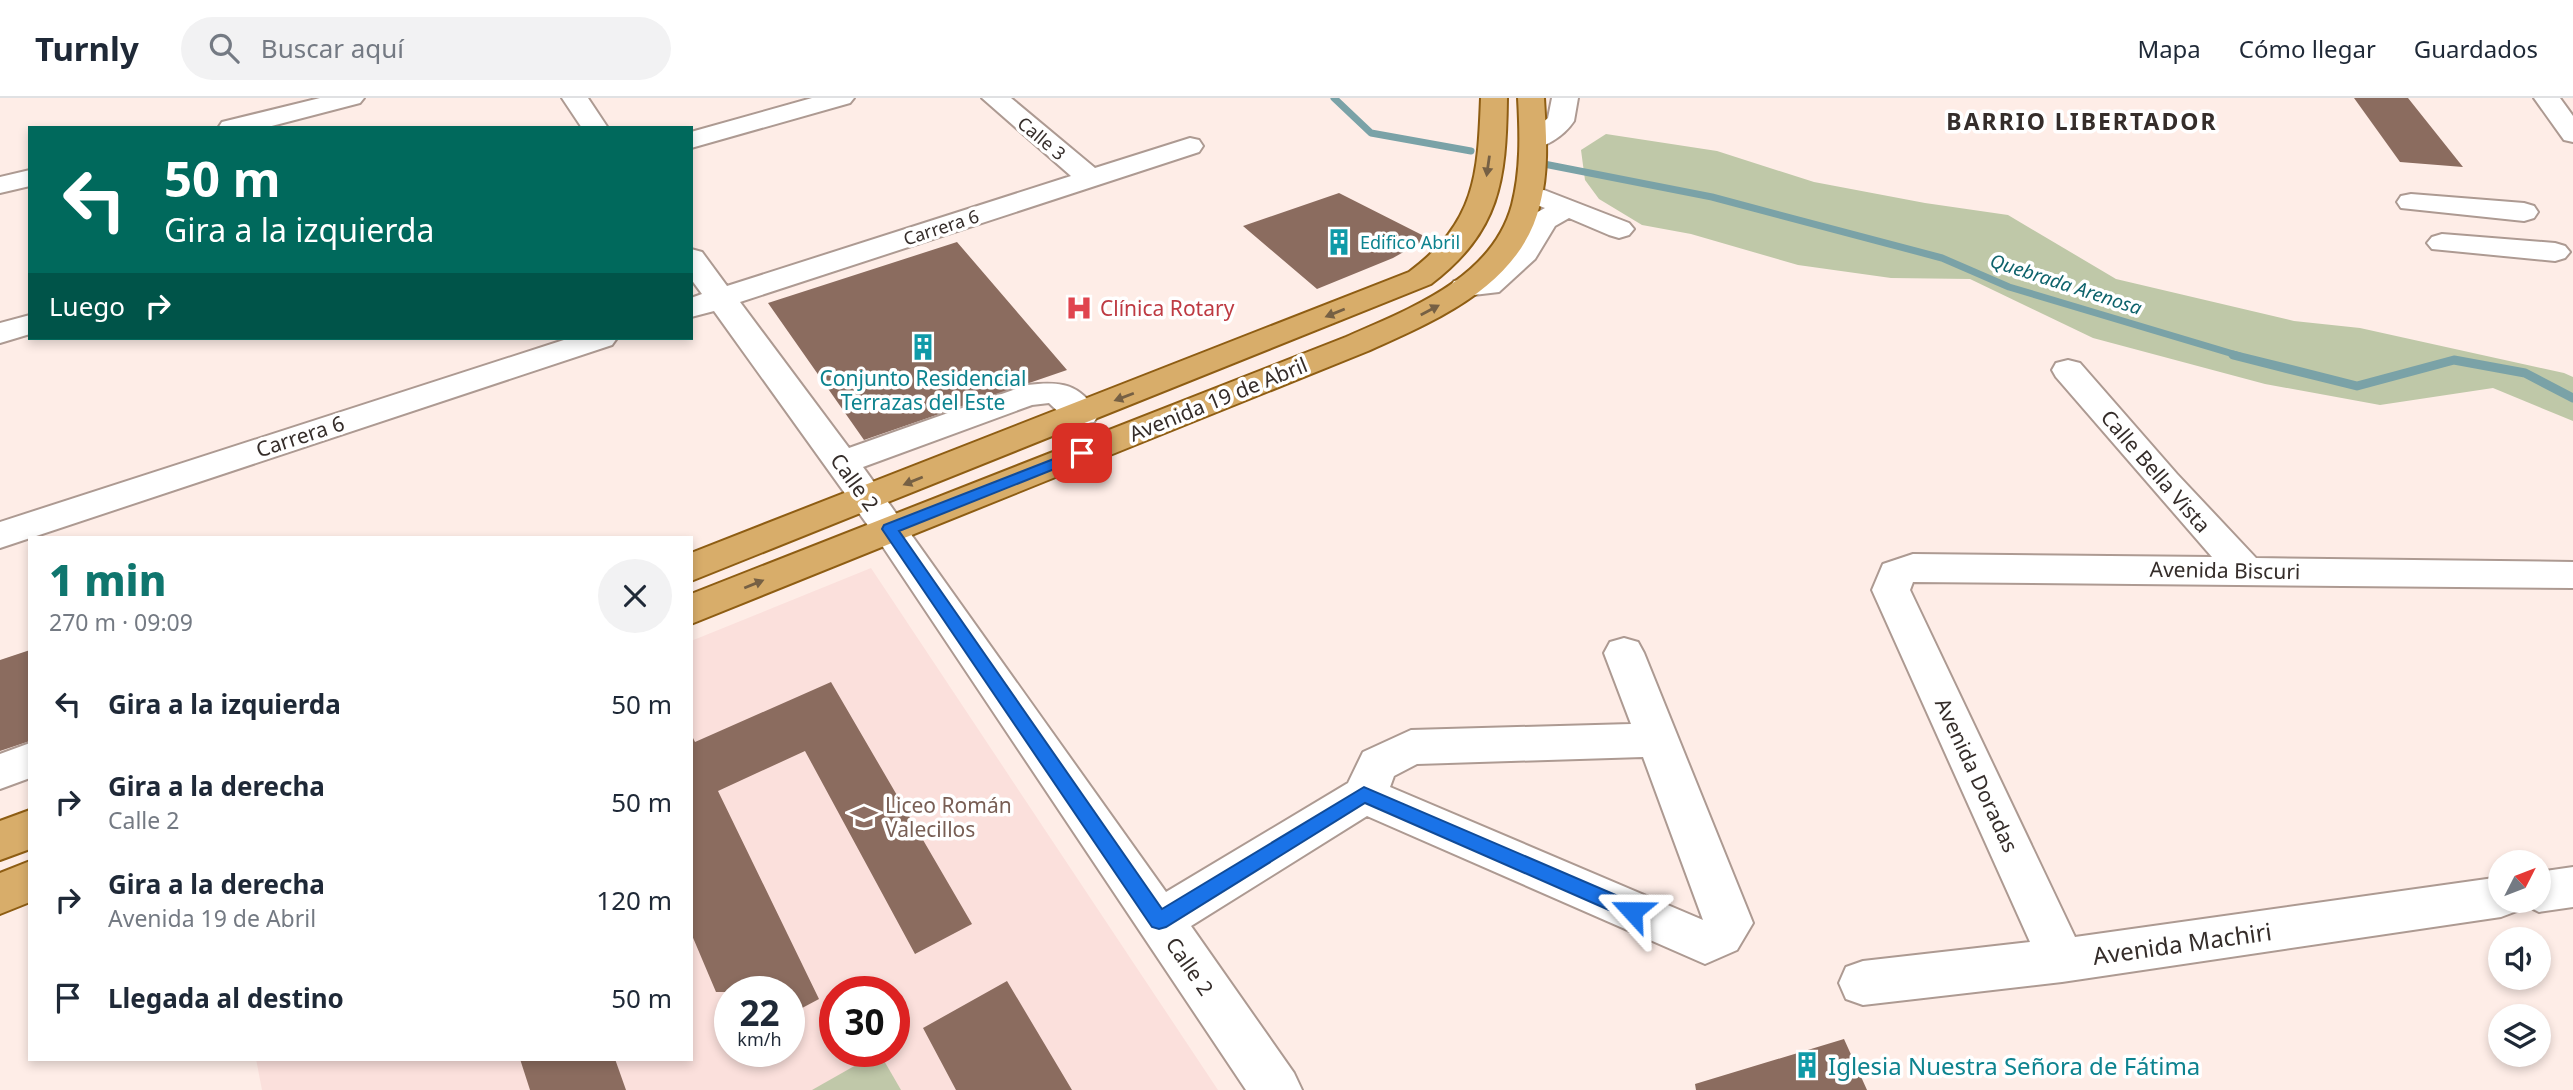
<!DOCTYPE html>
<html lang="es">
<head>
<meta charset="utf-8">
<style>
	body { margin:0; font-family:"Noto Sans",sans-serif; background:#f2f2f3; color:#1f2937; height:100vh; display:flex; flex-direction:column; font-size:26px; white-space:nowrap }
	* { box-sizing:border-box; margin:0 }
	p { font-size:23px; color:#747a83 }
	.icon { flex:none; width:38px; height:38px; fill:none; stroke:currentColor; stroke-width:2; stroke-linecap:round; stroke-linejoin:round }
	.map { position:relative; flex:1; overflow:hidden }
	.sheet { position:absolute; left:28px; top:438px; width:665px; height:525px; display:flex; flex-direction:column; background:#fff; border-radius:0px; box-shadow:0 4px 10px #0003 }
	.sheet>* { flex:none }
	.hud { position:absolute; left:28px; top:28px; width:665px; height:214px; border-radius:0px; box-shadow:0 4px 10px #0003; background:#00695c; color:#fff; overflow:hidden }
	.needle { width:46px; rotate:48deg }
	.fabs { position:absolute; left:2488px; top:752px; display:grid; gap:14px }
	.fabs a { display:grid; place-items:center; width:63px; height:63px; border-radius:50%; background:#fff; box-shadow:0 4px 10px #0003; font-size:35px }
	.speed { position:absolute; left:714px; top:878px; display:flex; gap:14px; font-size:35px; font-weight:700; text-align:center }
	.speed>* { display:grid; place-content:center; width:91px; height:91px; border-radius:50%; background:#fff; box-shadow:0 4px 10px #0003; line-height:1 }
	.speed small { font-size:18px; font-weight:400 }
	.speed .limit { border:10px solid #d22; background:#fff; color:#111 }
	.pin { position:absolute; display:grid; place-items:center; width:60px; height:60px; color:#fff; margin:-30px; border-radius:14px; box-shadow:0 4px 10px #0006 }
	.me { position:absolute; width:77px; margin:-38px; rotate:294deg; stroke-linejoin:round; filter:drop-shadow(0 0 5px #0008) }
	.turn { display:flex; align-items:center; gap:24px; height:147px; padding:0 21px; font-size:32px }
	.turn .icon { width:91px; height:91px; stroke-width:2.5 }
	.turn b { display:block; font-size:49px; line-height:60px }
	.then { display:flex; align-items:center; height:66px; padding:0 21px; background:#0003; gap:14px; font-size:26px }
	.round { display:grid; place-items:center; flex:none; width:74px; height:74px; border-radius:37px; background:#f2f2f3 }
	.summary { display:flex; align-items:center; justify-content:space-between; height:119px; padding:0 21px }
	h1 { font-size:42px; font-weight:800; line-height:52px; color:#0f766e }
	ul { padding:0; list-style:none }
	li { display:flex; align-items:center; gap:21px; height:98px; padding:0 21px }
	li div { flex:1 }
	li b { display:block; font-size:26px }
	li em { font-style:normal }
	header { display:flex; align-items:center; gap:42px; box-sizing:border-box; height:98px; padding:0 35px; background:#fff; border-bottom:2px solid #e0e1e3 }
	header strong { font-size:33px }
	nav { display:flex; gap:38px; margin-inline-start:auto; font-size:24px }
	.search { width:490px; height:63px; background:#f2f2f3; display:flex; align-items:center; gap:18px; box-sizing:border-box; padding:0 24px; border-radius:38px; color:#747a83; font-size:26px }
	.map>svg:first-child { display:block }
	.education { fill:#fbe0dc; fill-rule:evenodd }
	.green { fill:#c0c8a9 }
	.forest { fill:#bfc8a8 }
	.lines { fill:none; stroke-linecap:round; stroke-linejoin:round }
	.stream-far1 { stroke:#7aa2a7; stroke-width:7 }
	.stream { stroke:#7aa2a7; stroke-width:9 }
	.building { fill:#8b6c5f }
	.minor-casing { stroke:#ad9a92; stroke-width:4 }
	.major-casing { stroke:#8e5d13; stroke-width:4 }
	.minor { fill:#fff; fill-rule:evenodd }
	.major { fill:#d8ad6a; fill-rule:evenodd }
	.oneway { fill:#766044 }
	.route { fill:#1a73e8; stroke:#114b97; stroke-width:2 }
	.labels { text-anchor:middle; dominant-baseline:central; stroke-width:7; stroke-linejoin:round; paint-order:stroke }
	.far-street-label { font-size:18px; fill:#352d2a; stroke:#fff }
	.far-culture-label { font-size:18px; fill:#0d838f; stroke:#fff; text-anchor:start }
	.far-water-label { font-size:19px; font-style:italic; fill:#0e636c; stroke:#fff }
	.health-label { font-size:21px; fill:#be3a42; stroke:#fff; text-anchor:start }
	.culture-label { font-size:21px; fill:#0d838f; stroke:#fff }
	.street-label { font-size:21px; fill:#352d2a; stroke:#fff }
	.education-label { font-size:21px; fill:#785e54; stroke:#fff; text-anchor:start }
	.far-district-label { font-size:23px; font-weight:bold; letter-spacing:2px; fill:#352d2a; stroke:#fff }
	.near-street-label { font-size:24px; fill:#352d2a; stroke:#fff }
	.near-culture-label { font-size:24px; fill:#0d838f; stroke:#fff; text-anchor:start }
</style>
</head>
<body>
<header>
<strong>Turnly</strong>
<div class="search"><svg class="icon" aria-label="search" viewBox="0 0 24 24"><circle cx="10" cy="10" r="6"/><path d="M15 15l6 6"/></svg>Buscar aquí</div>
<nav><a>Mapa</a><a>Cómo llegar</a><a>Guardados</a></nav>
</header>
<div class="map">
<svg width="2573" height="992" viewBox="0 0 2573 992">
	<rect width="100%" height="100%" fill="#feede7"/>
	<path class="education" d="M871 470 1218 992H262L256 961H691V543ZM730 894H789V954H730ZM835 894H894V954H835Z"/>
	<path class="green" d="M879 954 901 992H812Z"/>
	<path class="forest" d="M1606 36 1717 53 1814 84 1925 105 2008 117 2116 181 2294 223 2360 230 2564 275 2573 279V323L2493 290 2380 307 2265 286 2093 240 1970 181 1891 180 1798 167 1691 136 1642 127 1599 101 1585 82 1581 52Z"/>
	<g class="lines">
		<path class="stream-far1" d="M1334 0 1371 35 1471 53
			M1544 66 1712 99 1942 160 2009 189 2240 258"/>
		<path class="stream" d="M2233 257 2357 288 2454 262 2525 275 2573 300"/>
	</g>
	<path class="building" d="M2354 0H2408L2463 69 2400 64Z
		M1339 95 1428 140 1393 160 1317 191 1243 128Z
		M957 144 1067 272 864 342 768 205Z
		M30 552V643L0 653V562Z
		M831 584 972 826 915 856 805 653 718 693 819 901 789 917V894H716L691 835V636L695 644Z
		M1007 883 1072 992H956L923 930Z
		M1844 941 1867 992H1696L1695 986Z
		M520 961H615L626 992H530Z"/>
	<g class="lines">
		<defs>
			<path id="minor" d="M320 0H364L360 5 264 30H218L222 24Z
				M562 0H588L608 30H582Z
				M812 0H854L850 5 691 50V34Z
				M982 0H1011L1095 70 1190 40 1199 42 1203 48 1199 54 740 204 849 350 1027 287C1061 283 1079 285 1099 316L1094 324C1073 329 1064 319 1049 305L1032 307 863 369 1166 794 1348 685 1363 654 1411 632 1631 626 1604 555 1610 544 1624 540 1638 544 1644 555 1753 825 1737 852 1705 866 1367 718 1191 828 1294 975 1302 992H1246L877 440 714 213 691 219V200L702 196 691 181V151L702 154 727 188 1071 78ZM1643 659 1703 822 1390 689 1394 678 1417 666Z
				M1552 0H1578L1574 23C1564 38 1543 53 1525 49L1521 43 1548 20Z
				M2534 0H2560L2573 18V44L2564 42Z
				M30 72V88L0 95V79Z
				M1544 92 1629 125 1634 131 1629 137 1619 140 1609 137 1569 120 1555 128 1535 161 1499 194 1465 198 1454 195 1450 189 1454 183 1480 179 1513 150 1534 116 1545 110 1534 106 1530 100 1534 94Z
				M2411 96 2524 105 2534 108 2538 114 2534 120 2524 123 2401 110 2397 104 2401 98Z
				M2442 136 2555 145 2565 148 2570 154 2565 160 2555 163 2432 151 2427 145 2432 139Z
				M30 217V236L0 245V225Z
				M570 240H617L612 247 0 450V424Z
				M2068 262 2080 265 2177 376 2256 460 2573 464V490L1913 484 1910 492 2075 839 2501 779V803H2539V774L2573 769V809L2539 814 2521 805 2517 813 2501 819 2062 884 1863 907 1846 901 1839 885 1846 869 1863 863 2030 844 1872 492 1883 466 1913 456 2212 459 2056 279 2052 272 2056 265Z
				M30 645V680L0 691V656Z"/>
			<path id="major" d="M1481 0H1507C1506 83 1500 133 1431 186L691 483V455L1409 174C1476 124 1478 78 1481 0Z
				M1518 0H1544C1546 35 1549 72 1540 106 1521 187 1437 222 1368 253L691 526V496L1346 239C1409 211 1492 181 1512 107 1521 72 1520 36 1518 0Z
				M30 712V751L0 762V723Z
				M30 763V804L0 816V775Z"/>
		</defs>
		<use href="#minor" class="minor-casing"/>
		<use href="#major" class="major-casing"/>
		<use href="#minor" class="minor"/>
		<use href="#major" class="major"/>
	</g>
	<defs><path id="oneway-solid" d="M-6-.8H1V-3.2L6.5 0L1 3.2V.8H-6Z" transform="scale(1.75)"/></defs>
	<g class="oneway">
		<use href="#oneway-solid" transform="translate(1488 68) rotate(98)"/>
		<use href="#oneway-solid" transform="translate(1430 212) rotate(-28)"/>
		<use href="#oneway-solid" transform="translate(1335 215) rotate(158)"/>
		<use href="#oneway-solid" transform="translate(1124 299) rotate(159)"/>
		<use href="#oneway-solid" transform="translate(913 383) rotate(158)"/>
		<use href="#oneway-solid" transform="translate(754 486) rotate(-22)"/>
	</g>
	<path class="route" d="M1082 350 1089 355 1087 358 899 433 1162 811 1364 689 1639 807 1641 813 1639 819 1632 822 1625 819 1365 705 1166 829 1159 831 1152 829 882 431 884 427Z"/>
	<defs>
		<symbol id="building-bare" viewBox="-9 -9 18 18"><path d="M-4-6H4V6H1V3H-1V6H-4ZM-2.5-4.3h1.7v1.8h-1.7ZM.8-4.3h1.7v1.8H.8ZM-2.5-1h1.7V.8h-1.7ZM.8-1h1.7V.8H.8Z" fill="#0f9aa8" stroke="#fff" stroke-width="2.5" paint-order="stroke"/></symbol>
		<symbol id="hospital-bare" viewBox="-9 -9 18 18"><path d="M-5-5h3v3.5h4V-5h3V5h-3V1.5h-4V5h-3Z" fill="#e0444e" stroke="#fff" stroke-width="2.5" paint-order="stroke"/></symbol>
		<symbol id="school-bare" viewBox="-9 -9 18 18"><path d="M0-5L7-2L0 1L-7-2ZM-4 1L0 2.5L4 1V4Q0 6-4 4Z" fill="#8d6e63" stroke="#fff" stroke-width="2.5" paint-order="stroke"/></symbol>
	</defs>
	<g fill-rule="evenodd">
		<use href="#building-bare" x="1320" y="125" width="38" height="38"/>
		<use href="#hospital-bare" x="1060" y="191" width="38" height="38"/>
		<use href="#building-bare" x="904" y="230" width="38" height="38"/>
		<use href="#school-bare" x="845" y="700" width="38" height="38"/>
		<use href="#building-bare" x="1788" y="948" width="38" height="38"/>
	</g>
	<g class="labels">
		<g class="far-street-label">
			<text transform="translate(1042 40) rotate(40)">Calle 3</text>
			<text transform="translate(941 129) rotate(-18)">Carrera 6</text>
		</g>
		<g class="far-culture-label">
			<text x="1360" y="144">Edifico Abril</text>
		</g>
		<g class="far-water-label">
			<text transform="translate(2066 186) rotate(18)">Quebrada Arenosa</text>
		</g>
		<g class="health-label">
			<text x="1100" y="210">Clínica Rotary</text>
		</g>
		<g class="culture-label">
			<text x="923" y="280">Conjunto Residencial<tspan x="923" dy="24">Terrazas del Este</tspan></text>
		</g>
		<g class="street-label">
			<text transform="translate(1218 301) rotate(-22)">Avenida 19 de Abril</text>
			<text transform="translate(300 338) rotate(-18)">Carrera 6</text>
			<text transform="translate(2156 373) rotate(49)">Calle Bella Vista</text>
			<text transform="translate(855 384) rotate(54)">Calle 2</text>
			<text transform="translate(2225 472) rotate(1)">Avenida Biscuri</text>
			<text transform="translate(1977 677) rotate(65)">Avenida Doradas</text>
			<text transform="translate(1190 868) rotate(55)">Calle 2</text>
		</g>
		<g class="education-label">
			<text x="885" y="707">Liceo Román<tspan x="885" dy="24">Valecillos</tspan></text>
		</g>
		<g class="far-district-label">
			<text x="2082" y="23">BARRIO LIBERTADOR</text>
		</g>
		<g class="near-street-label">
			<text transform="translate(2182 845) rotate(-8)">Avenida Machiri</text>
		</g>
		<g class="near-culture-label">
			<text x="1828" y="967">Iglesia Nuestra Señora de Fátima</text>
		</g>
	</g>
</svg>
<div class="fabs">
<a><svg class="needle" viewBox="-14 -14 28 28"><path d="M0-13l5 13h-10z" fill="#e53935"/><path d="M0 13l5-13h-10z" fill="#747a83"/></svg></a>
<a><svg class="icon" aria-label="sound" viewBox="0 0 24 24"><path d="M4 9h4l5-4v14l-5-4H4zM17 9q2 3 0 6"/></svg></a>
<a><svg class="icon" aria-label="layers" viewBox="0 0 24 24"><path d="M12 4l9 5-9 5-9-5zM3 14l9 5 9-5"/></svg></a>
</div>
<div class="speed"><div>22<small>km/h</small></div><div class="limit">30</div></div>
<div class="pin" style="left:1082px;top:355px;background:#d93025"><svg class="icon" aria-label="arrive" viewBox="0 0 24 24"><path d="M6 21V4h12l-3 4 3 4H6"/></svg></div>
<svg class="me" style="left:1632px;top:813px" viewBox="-20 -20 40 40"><path d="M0-17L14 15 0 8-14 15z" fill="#1a73e8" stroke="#fff" stroke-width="4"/></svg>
<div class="hud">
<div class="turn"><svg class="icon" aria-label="left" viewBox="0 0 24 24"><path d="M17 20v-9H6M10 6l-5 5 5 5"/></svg><div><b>50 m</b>Gira a la izquierda</div></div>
<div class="then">Luego<svg class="icon" aria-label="right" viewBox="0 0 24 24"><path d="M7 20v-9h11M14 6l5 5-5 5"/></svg></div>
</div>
<section class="sheet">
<div class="summary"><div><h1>1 min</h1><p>270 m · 09:09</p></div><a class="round"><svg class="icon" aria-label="close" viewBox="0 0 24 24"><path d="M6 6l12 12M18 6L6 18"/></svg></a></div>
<ul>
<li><svg class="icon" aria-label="left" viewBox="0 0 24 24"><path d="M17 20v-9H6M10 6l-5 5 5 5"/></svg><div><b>Gira a la izquierda</b></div><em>50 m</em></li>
<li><svg class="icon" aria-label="right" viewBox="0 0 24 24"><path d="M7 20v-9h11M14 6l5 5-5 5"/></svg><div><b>Gira a la derecha</b><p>Calle 2</p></div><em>50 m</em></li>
<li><svg class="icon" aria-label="right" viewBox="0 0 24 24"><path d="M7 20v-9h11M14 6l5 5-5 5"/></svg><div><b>Gira a la derecha</b><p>Avenida 19 de Abril</p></div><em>120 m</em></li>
<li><svg class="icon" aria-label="arrive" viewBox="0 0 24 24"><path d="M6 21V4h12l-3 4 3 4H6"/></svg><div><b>Llegada al destino</b></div><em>50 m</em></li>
</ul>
</section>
</div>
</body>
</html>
